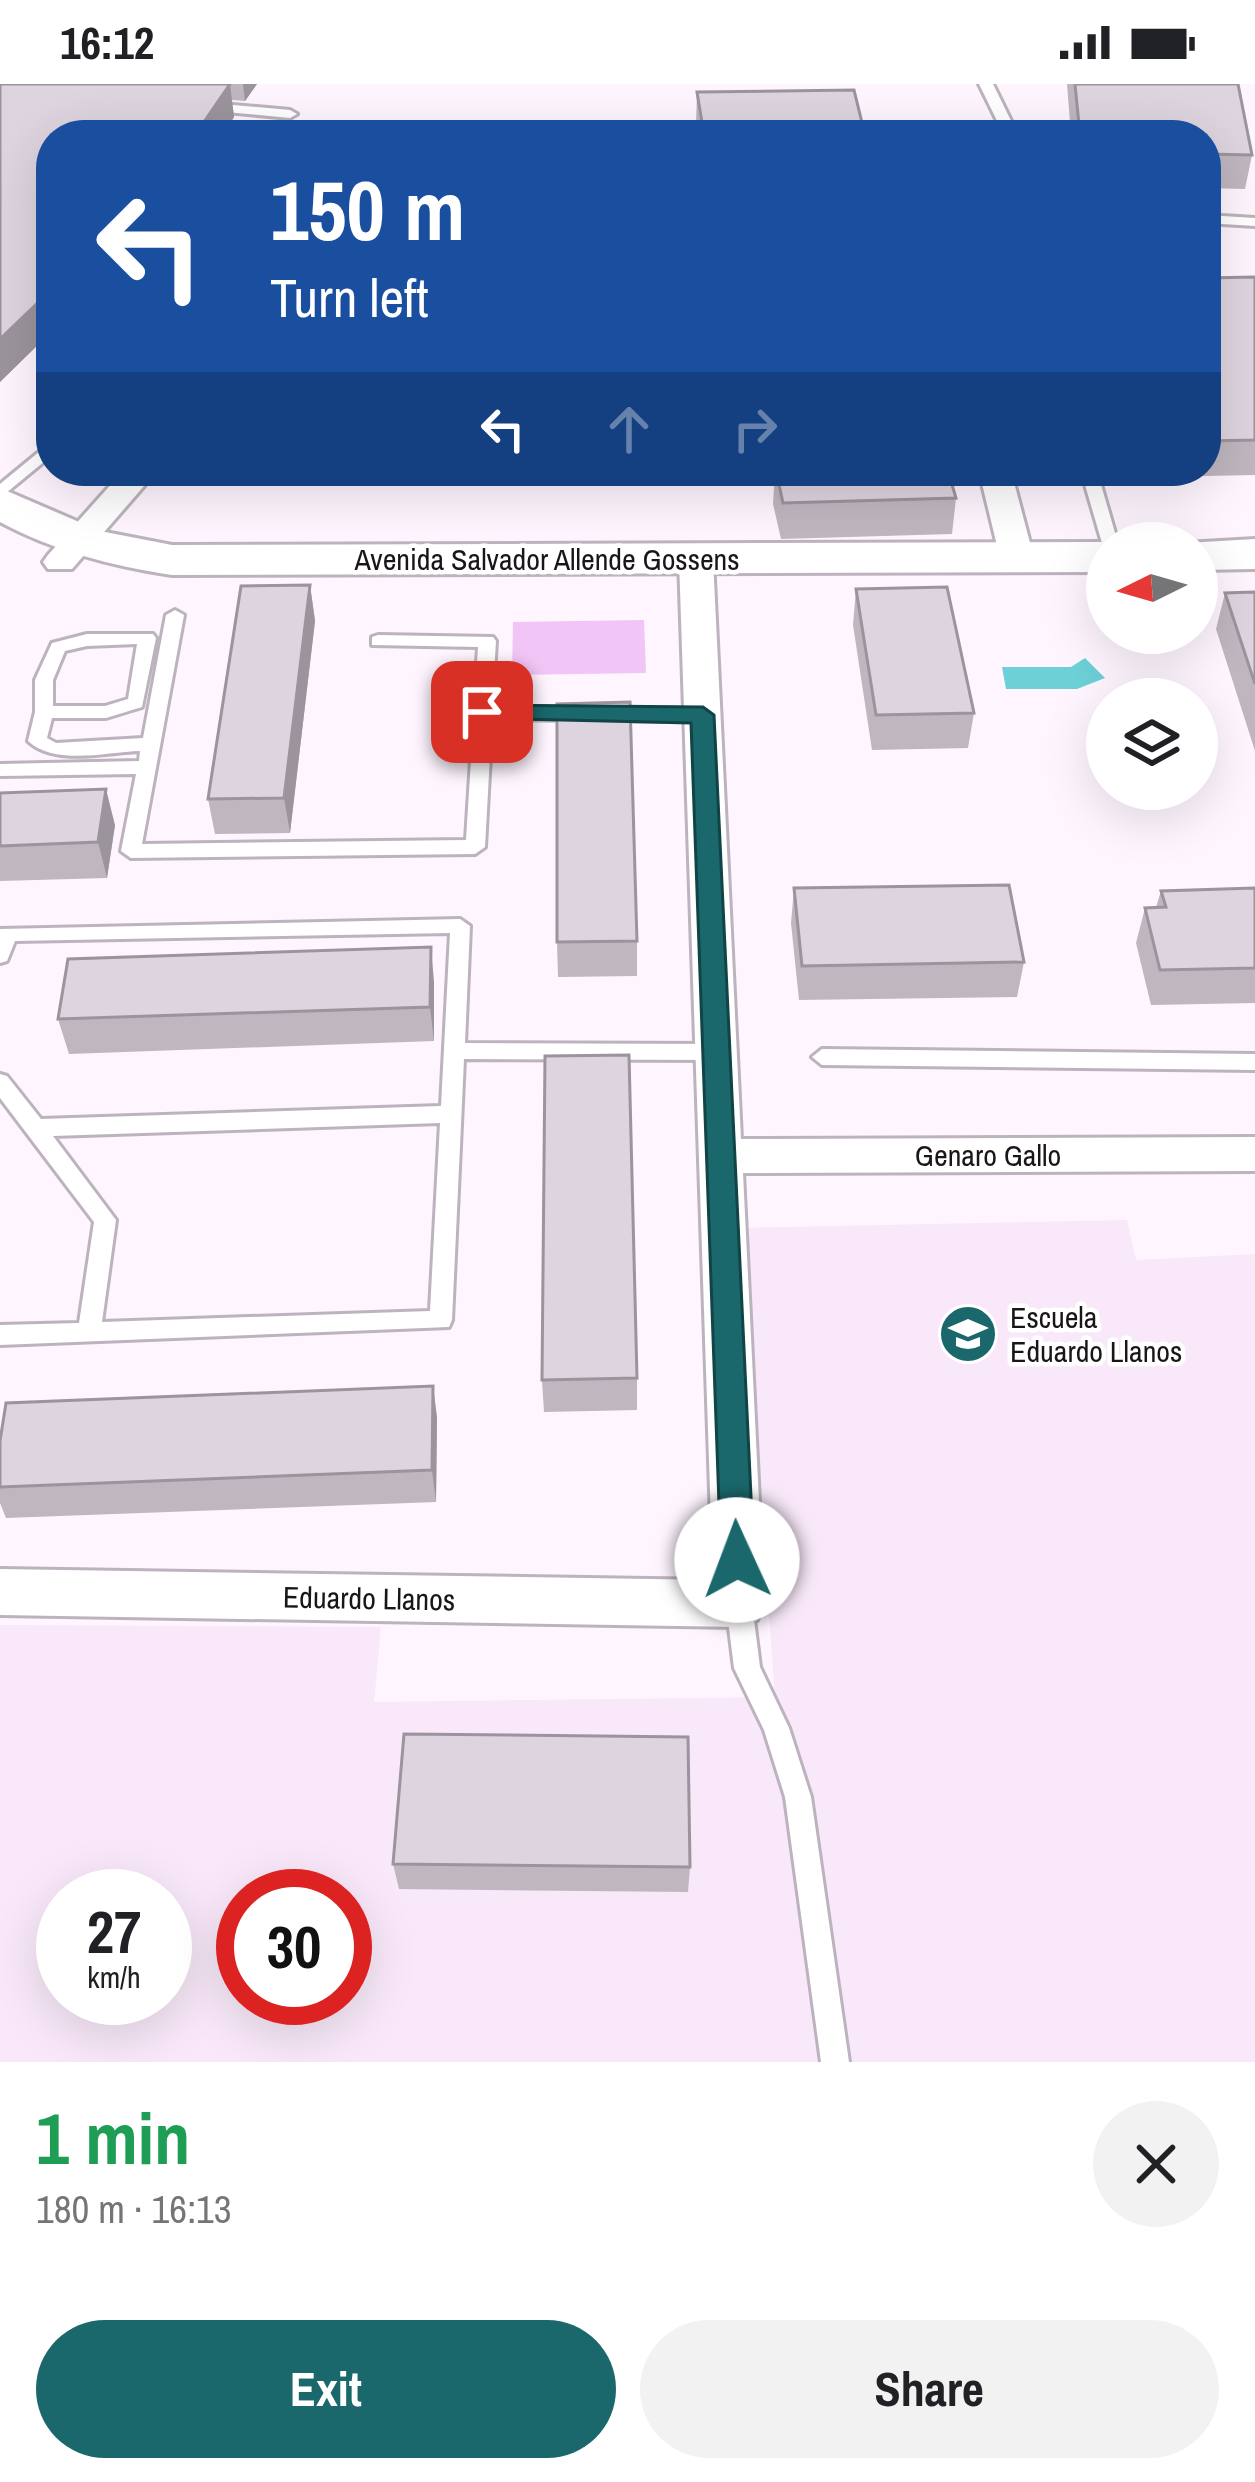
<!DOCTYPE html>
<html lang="en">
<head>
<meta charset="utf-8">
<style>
	body { margin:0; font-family:"Archivo Narrow",sans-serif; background:#f2f2f2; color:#202124; height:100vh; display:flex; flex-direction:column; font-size:45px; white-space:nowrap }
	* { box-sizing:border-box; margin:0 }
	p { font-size:39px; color:#757577 }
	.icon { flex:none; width:66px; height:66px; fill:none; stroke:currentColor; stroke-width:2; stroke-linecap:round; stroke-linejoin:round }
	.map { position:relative; height:1978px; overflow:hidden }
	.panel { display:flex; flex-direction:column; background:#fff; flex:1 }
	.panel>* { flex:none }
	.hud { position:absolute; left:36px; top:36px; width:1185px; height:366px; border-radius:48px; box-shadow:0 12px 48px #0002; background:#1a4fa0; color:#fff; overflow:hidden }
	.needle { width:78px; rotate:265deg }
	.fabs { position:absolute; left:1086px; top:438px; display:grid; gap:24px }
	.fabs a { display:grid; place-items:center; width:132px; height:132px; border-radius:50%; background:#fff; box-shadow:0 12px 48px #0002; font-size:60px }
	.speed { position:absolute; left:36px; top:1785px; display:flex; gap:24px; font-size:60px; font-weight:700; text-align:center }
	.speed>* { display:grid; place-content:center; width:156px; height:156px; border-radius:50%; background:#fff; box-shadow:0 12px 48px #0002; line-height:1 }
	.speed small { font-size:30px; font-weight:400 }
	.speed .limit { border:18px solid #d22; background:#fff; color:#111 }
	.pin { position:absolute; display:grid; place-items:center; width:102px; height:102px; color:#fff; margin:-51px; border-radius:24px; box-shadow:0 6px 18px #0006 }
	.me { position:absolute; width:132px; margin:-66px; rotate:358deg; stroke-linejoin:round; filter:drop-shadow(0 0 9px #0008) }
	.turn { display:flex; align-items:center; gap:42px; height:252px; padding:0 36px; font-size:54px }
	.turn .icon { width:156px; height:156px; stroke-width:2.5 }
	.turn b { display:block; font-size:84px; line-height:102px }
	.lanes { display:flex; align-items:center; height:114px; padding:0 36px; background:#0003; justify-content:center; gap:60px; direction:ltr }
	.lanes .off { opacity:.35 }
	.round { display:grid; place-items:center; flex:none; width:126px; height:126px; border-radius:63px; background:#f2f2f2 }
	.overview { display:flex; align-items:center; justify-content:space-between; height:204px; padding:0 36px }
	h1 { font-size:72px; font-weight:800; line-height:90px; color:#1e9e55 }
	.button { display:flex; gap:24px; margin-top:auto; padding:24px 36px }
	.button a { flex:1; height:138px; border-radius:72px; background:#1a686c; color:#fff; font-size:48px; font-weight:800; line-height:138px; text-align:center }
	.button a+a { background:#f2f2f2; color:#202124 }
	.status { display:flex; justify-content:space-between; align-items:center; height:84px; padding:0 60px; background:#fff; direction:ltr }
	.status svg { height:33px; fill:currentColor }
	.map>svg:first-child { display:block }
	.built { fill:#f8e8f9; fill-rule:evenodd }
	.green { fill:#f1c5f5 }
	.water { fill:#6cd0d6 }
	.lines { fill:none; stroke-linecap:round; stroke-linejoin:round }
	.service-casing { stroke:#bdb3be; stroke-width:6 }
	.minor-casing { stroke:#bdb3be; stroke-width:6 }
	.secondary-casing { stroke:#bdb3be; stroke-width:6 }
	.service { fill:#fff; fill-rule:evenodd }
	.minor { fill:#fff; fill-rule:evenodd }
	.secondary { fill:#fff; fill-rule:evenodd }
	.wall { fill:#bfb6c0 }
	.shaded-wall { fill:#9b949c }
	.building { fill:#ded4df; stroke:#9b949c; stroke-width:3 }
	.route { fill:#1a686c; stroke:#114446; stroke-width:3 }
	.labels { text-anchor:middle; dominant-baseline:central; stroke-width:9; stroke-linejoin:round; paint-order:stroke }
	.street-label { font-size:30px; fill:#191519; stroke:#fff }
	.poi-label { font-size:30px; fill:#191519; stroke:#fff; text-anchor:start }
</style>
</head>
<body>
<div class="status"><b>16:12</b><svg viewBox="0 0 49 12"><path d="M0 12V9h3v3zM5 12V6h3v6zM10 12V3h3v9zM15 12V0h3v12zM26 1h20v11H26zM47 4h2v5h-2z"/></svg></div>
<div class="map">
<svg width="1255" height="1978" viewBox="0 0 1255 1978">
	<rect width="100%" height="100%" fill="#fef5ff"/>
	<path class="built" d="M1127 1136 1136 1176 1255 1170V1978H0V1541L381 1543 374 1618 775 1613 741 1144ZM63 1812H165V1914H63ZM243 1812H345V1914H243Z"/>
	<path class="green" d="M644 536 646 589 512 591 513 538Z"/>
	<path class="water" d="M1085 574 1105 594 1077 605H1006L1002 583H1071Z"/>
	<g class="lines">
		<defs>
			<path id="service" d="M979 0H993L1018 51H1004Z
				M210 19 290 26 297 30 290 34 205 26 203 23Z
				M1206 131 1255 134V142L1206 139Z
				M51 358V372L0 414V400Z
				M1081 387H1097L1118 459H1107V463L1102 459Z
				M175 526 184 531 142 760 466 756 478 563 372 561V553L378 551 493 553 496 557 492 623 702 625 711 631 702 637 492 635 485 763 475 770 131 774 121 767 136 690 0 692V680L139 677 140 667C106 668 55 682 28 657L35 628V596L52 559 87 550H153L156 554 142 623 106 634H52L47 654 56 659 143 654 166 531ZM137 560 128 615 105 622H53V596L65 567 87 562Z
				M460 835 470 842 465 959 718 960 728 968 718 976 464 975 452 1236 449 1243 0 1261V1241L79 1239 94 1138 0 1014V990L7 992 41 1035 441 1022 450 849 15 857 7 877 0 879V845ZM440 1039 430 1227 102 1238 116 1136 53 1052Z
				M822 965 1255 970V986L822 981 812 973Z
				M739 1508 748 1512 752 1520 760 1583 789 1644 811 1713 849 1978H821L785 1713 764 1646 734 1584 726 1520 730 1512Z"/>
			<path id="minor" d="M123 387H157L72 485H48L43 478 48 471Z
				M979 387H1011L1034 474 1029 481H1005L1000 474Z
				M696 465 708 468 713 475 741 1055 1255 1053V1087L743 1089 764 1520 757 1536 739 1543 0 1531V1485L713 1496 679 475 684 468Z"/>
			<path id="secondary" d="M0 404 100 447 172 461 1107 458 1110 459 1107 488 172 491C112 482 54 467 0 438Z
				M1255 455V485L1197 486V459H1186Z"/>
		</defs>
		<use href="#service" class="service-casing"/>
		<use href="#minor" class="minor-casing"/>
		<use href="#secondary" class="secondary-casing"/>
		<use href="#service" class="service"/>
		<use href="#minor" class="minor"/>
		<use href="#secondary" class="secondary"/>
	</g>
	<path class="wall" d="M0 0H257L245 17 232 16 234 33 223 51H51V248L0 298Z
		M1067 0H1238L1252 71 1245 105 1206 104V51H1071Z
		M697 8 865 51H698L696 39Z
		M1255 193V391L1156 393 1154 387H1206V194Z
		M775 387 956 414 952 450 781 455 773 420Z
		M310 501 315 537 290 749 215 750 208 715Z
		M856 505 974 629 968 664 872 666 853 541Z
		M1255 508V667L1216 545 1225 509Z
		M0 709 115 741 107 794 0 797Z
		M794 804 1024 878 1017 913 799 916 791 839Z
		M1255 804V919L1151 921 1136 859 1145 824 1156 823 1161 807Z
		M637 857V892L558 893 557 858Z
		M434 898V957L69 970 58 935Z
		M637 1294V1326L544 1328 542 1296Z
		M433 1302 437 1334 436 1418 6 1434 0 1419V1403Z
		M393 1780 690 1783 688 1808 399 1805Z"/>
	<path class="shaded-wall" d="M230 0 234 33 223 51H195Z
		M243 0H257L245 17Z
		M51 206V248L0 298V255Z
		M310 501 315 537 290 749 284 714Z
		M106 705 115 741 107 794 98 758Z
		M431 863 434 898V957L430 923Z
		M433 1302 437 1334 436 1418 432 1386Z"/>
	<path class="building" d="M0 0H230L195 51H51V131L47 136H51V206L0 255Z
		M1075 0H1238L1252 71 1206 70V51H1080Z
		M854 6 865 51H704L697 8Z
		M1255 193V356L1206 357V194Z
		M776 387H948L956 414 783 419Z
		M310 501 284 714 208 715 241 502Z
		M947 503 974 629 876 631 856 505Z
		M1255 508V600L1225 509Z
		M630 618 637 857 557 858V620Z
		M106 705 98 758 0 762V709Z
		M1009 801 1024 878 802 882 794 804Z
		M1255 804V884L1160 886 1145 824 1166 823 1161 807Z
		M431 863 430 923 58 935 68 875Z
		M629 971 637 1294 542 1296 545 972Z
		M433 1302 432 1386 0 1403V1357L6 1319Z
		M404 1650 688 1653 690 1783 393 1780Z"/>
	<path class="route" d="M482 621 703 623 714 631 754 1476 749 1486 737 1491 726 1486 721 1476 691 639 474 634 471 628Z"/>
	<defs>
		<symbol id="school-disc" viewBox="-11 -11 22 22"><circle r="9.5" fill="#1a686c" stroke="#fff"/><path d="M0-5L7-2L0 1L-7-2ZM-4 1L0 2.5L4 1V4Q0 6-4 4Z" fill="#fff"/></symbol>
	</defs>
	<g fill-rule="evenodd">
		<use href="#school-disc" x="935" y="1217" width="66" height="66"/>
	</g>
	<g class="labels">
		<g class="street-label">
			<text x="547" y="475">Avenida Salvador Allende Gossens</text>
			<text x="988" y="1071">Genaro Gallo</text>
			<text transform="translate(369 1514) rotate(1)">Eduardo Llanos</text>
		</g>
		<g class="poi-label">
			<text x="1010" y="1233">Escuela<tspan x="1010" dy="34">Eduardo Llanos</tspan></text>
		</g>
	</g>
</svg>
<div class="fabs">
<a><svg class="needle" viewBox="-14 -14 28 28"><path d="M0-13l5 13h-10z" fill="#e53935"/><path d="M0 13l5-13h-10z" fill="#757577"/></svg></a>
<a><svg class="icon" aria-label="layers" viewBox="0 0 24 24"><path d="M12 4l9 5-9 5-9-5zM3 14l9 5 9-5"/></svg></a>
</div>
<div class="speed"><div>27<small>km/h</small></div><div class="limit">30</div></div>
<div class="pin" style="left:482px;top:628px;background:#d93025"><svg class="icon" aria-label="arrive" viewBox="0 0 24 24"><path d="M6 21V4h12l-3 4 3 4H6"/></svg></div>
<svg class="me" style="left:737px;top:1476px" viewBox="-20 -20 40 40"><circle r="19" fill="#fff"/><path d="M0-13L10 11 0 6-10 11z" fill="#1a686c"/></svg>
<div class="hud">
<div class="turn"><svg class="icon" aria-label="left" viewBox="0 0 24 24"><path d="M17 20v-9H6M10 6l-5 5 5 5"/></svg><div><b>150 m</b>Turn left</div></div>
<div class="lanes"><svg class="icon" aria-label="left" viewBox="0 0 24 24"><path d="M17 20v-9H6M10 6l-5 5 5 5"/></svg><svg class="icon off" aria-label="ahead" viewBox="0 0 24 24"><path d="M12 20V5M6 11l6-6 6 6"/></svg><svg class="icon off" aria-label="right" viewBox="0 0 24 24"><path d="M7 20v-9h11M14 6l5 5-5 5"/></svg></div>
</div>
</div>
<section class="panel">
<div class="overview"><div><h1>1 min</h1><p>180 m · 16:13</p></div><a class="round"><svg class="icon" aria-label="close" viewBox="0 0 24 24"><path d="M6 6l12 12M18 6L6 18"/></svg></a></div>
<div class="button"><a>Exit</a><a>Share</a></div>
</section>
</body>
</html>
